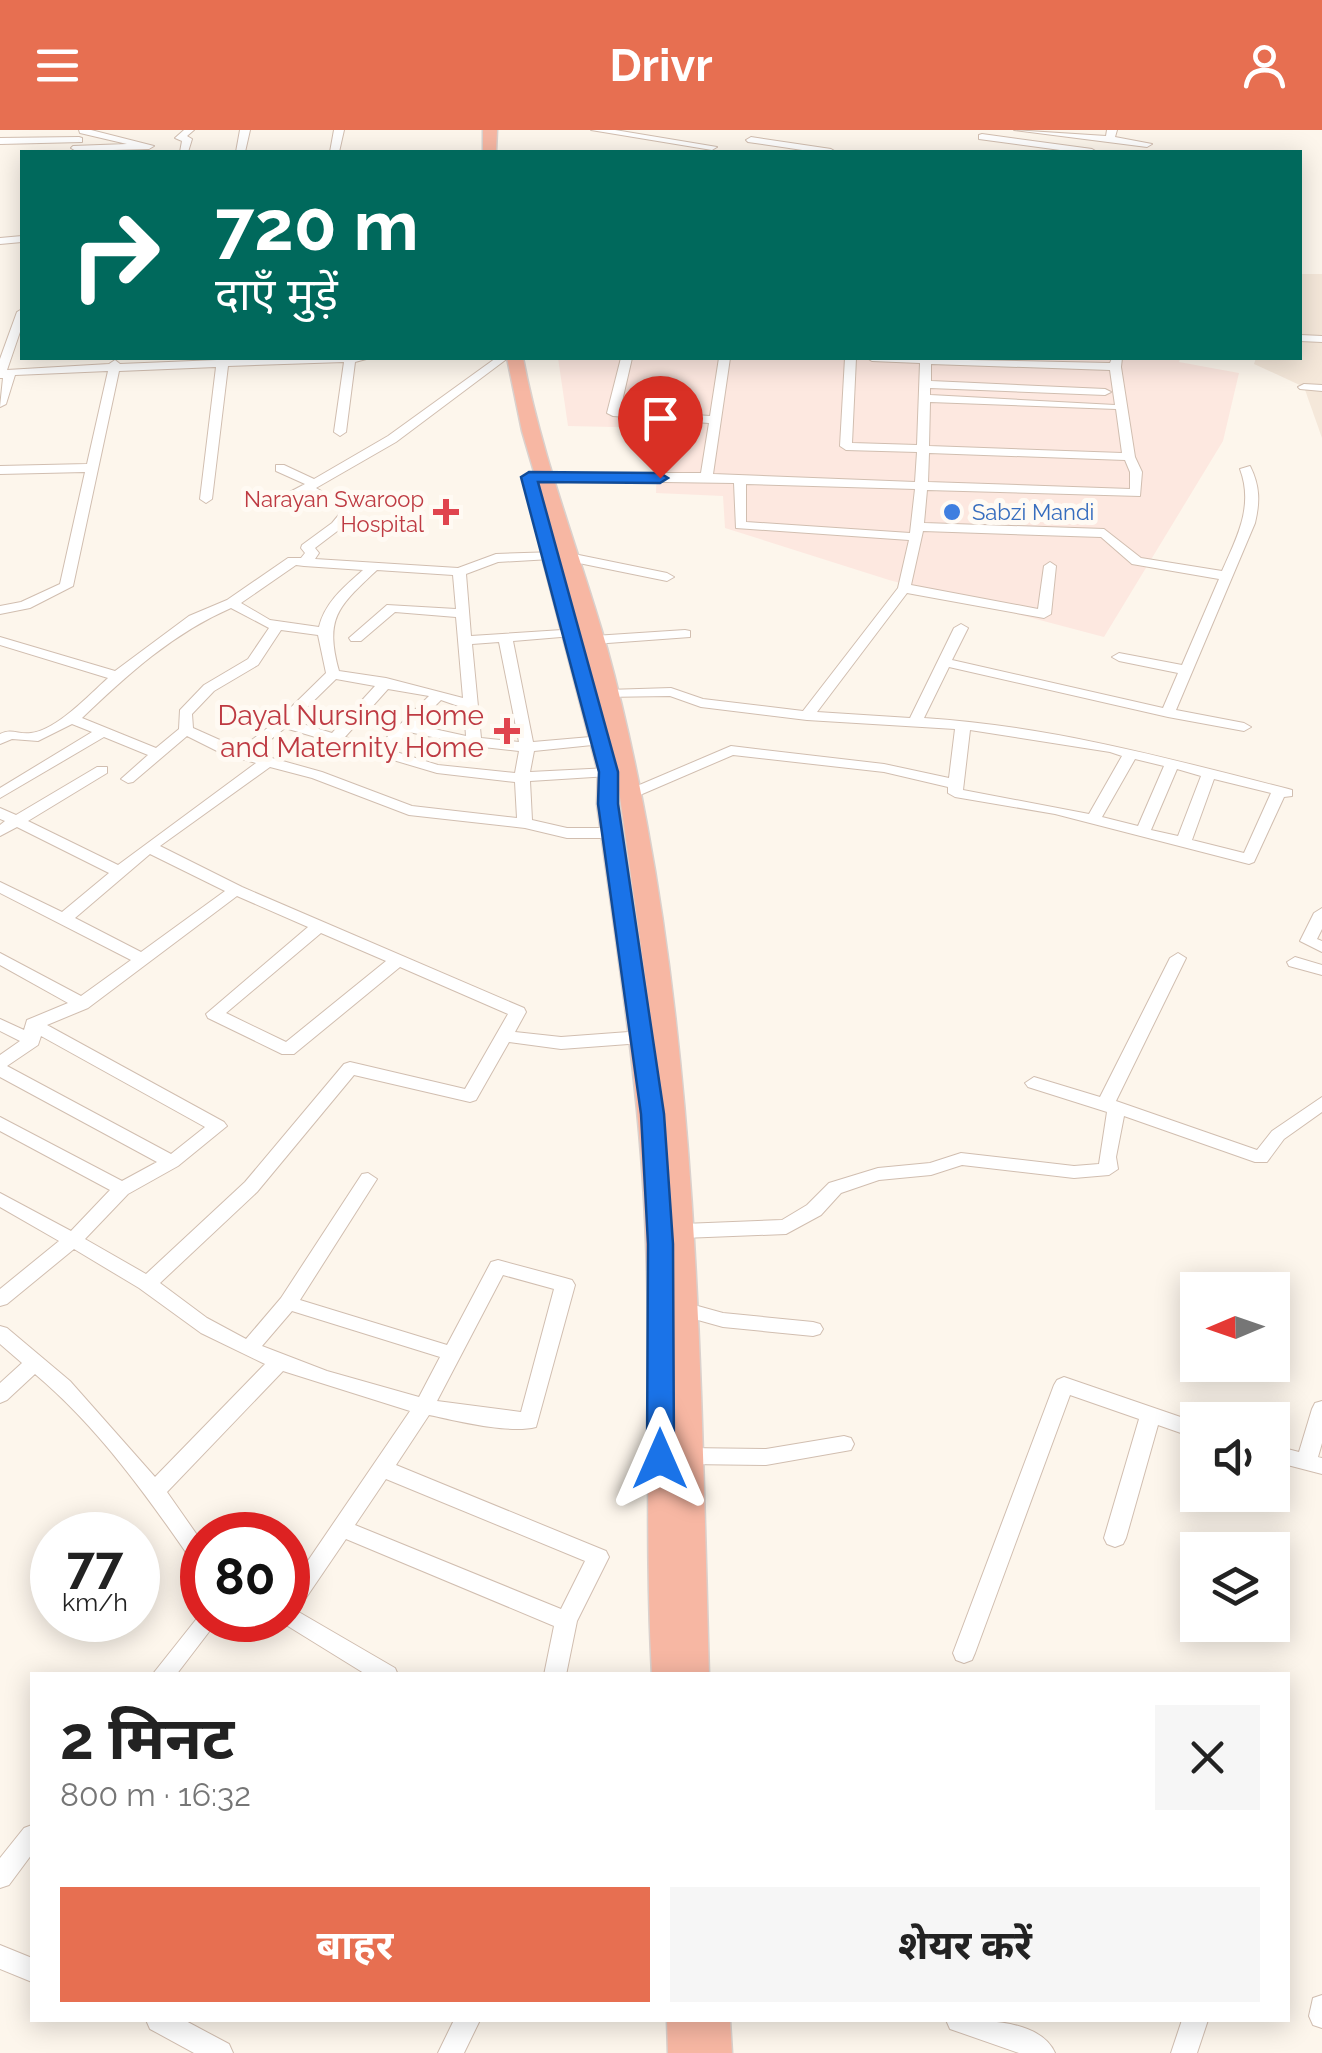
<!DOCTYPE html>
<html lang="hi">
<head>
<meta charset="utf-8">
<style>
	body { margin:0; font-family:Raleway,"Noto Sans Devanagari",sans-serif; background:#f6f6f6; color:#222; height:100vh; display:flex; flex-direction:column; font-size:38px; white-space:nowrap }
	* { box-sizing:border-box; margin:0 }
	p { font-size:32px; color:#767676 }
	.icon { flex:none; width:55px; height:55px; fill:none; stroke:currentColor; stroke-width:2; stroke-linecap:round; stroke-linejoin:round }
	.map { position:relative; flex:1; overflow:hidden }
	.sheet { position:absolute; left:30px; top:1542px; width:1260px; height:350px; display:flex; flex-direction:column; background:#fff; border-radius:0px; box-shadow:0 5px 25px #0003 }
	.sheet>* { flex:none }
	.top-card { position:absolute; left:20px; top:20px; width:1282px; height:210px; border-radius:0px; box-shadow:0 5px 25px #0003; background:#00695c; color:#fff; overflow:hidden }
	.needle { width:65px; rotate:268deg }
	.controls { position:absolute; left:1180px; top:1142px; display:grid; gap:20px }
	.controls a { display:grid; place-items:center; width:110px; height:110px; border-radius:0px; background:#fff; box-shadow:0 5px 25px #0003; font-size:50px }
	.speed { position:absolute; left:30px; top:1382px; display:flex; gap:20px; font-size:50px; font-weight:700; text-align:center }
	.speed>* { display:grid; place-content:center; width:130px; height:130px; border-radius:50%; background:#fff; box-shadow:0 5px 25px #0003; line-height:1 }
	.speed small { font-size:25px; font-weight:400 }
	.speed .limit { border:15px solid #d22; background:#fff; color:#111 }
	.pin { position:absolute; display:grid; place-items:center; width:85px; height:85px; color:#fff; margin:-102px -42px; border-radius:50% 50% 50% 0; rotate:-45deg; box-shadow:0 0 10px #0007 }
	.pin .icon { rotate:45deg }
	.me { position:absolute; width:110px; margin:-55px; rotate:0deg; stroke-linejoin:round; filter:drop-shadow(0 0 8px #0008) }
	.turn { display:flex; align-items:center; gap:35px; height:210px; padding:0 30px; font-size:45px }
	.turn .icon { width:130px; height:130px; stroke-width:2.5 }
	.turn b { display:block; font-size:70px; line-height:85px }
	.round { display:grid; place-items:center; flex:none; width:105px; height:105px; border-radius:0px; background:#f6f6f6 }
	.headline { display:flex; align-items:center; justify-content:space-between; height:170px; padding:0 30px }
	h1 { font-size:60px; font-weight:700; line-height:75px }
	.button { display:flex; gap:20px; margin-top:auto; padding:20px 30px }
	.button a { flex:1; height:115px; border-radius:0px; background:#e76f51; color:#fff; font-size:40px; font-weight:700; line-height:115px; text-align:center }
	.button a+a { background:#f6f6f6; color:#222 }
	header { display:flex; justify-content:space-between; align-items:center; height:130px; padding:0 30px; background:#e76f51; color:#fff; font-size:45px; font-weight:700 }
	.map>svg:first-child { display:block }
	.residential { fill:#f5e8da }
	.commercial { fill:#fde8e0 }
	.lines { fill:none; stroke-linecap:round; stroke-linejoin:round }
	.minor-casing { stroke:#d1beb0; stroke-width:2 }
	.highway-casing { stroke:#dad1cd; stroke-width:3 }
	.minor { fill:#fff; fill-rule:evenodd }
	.highway { fill:#f7b7a3; fill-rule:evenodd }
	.route { fill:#1a73e8; stroke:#114b97; stroke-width:2.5 }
	.health-dot { fill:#e0444e; stroke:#fffaf3; stroke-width:4 }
	.shop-dot { fill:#3f7fe0; stroke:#fffaf3; stroke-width:4 }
	.labels { text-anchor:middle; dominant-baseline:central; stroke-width:10; stroke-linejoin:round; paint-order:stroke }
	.far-health-label { font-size:22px; fill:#be3a42; stroke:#fffaf3; text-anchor:end }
	.far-shop-label { font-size:22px; fill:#366cbe; stroke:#fffaf3; text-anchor:start }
	.health-label { font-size:28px; fill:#be3a42; stroke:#fffaf3; text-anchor:end }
</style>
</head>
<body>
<header><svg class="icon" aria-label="menu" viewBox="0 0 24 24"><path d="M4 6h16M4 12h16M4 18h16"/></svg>Drivr<svg class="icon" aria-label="person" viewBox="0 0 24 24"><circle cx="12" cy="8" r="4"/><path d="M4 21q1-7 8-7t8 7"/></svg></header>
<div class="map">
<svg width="1322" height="1923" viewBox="0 0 1322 1923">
	<rect width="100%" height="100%" fill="#fdf6ec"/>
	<path class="residential" d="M1300 144H1322V308L1304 257 1254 234 1256 228H1300Z"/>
	<path class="commercial" d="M558 228H1180L1179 232 1239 243 1223 311 1104 507 889 450 725 398 723 366 656 363 658 298 568 296Z"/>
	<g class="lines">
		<defs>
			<path id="minor" d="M79 0H91L154 16 149 19 76 21 71 18 73 16 127 14 80 3Z
				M184 0H194L187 6 192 9 188 22H180L182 11 175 8Z
				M240 0H250L245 22H236Z
				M334 0H344L339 22H330Z
				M591 0H615L717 17 712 20Z
				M1014 0 1106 6 1107 0H1117L1115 7 1152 14 1147 17Z
				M982 4 1092 19 1097 22H1075L979 9V5Z
				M79 7 82 8V12L0 14V8Z
				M751 7 831 19 836 22H816L748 12 746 10Z
				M22 106V112L0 114V108Z
				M22 179V196L7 240 109 234 115 230 120 234 217 230 218 228 228 230 370 228 355 232 346 302 340 306 334 302 344 232 228 236 212 369 206 373 200 369 216 237 119 241 73 456 30 478 0 484V476L21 472 60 454 85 342 0 344V336L87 334 108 241 15 245 6 274 0 277 3 248H0V229L17 182Z
				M1300 205 1322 206V212L1300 211Z
				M496 228H508L396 312 316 358 355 380 340 399 315 418 319 423 315 429 458 438 496 424 556 422V428L551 429 498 432 466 444 471 506 578 499V505L573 506 513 511 533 612 602 606 609 610 602 614 534 621 530 642 609 638 616 642 609 646 530 651 532 690 567 698H615L623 703 615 708H567L525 698 409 685 312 648 270 637 160 716 242 757 524 878 526 882 515 902 561 907 642 901 651 907 642 913 561 919 509 912 476 970 470 972 354 945 257 1062 160 1153 207 1188 246 1209 281 1168 362 1044 368 1043 377 1049 300 1170 447 1215 491 1132 498 1130 565 1148 572 1150 575 1155 536 1297C509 1304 458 1291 429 1285L396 1335 606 1421 609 1427 577 1491 566 1545H544L554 1496 346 1409 297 1481 395 1538 398 1545H367L278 1490H288V1460L410 1281 283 1241 167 1362 202 1412V1437L194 1434C148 1367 98 1297 35 1244L7 1270 0 1273V1253L22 1233 0 1214V1196L7 1198 70 1251 155 1347 265 1234 201 1203 139 1158 74 1119 7 1174 0 1176V1159L59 1111 0 1077V1063L71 1101 110 1060 0 1001V987L122 1051 157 1032 0 947V925L20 911 0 901V889L24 900 27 890 68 873 0 835V823L81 866 131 830 0 763V752L62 782 109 743 17 697 0 706V695L5 691 0 689V678L16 685 97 637H107V643L28 691 118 735 256 633 221 623 187 606 133 652 128 653 121 649 148 625 104 607 0 668V658L92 602 72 594 38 611 12 609 0 614V604C12 598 19 605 31 603 57 600 89 565 108 548L0 515V507L115 541 189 486 227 470 288 428H301L305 423 301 418 302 415 332 393 342 381 307 363 275 380H267V374L305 354 276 341V335H284L314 349 388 306ZM296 435 304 436 363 440C344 457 325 472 319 497L270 490 241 473ZM377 440 453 445 456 479 387 475 349 508 351 511H361L395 482 456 487 463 568 386 548 339 541C324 487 339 476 377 440ZM231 478 269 498 248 529 204 555 180 580 179 599 156 618 82 588C127 545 173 503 231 478ZM281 500 318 505 326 543 278 590 240 619 193 598 192 584 214 561 258 535ZM499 512 519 612 481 608 472 514ZM336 549 375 556 332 603 293 591ZM388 559 429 566 377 617 345 607ZM441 570 464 578 466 606 416 595ZM285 598 437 643 515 652 517 688 412 676 322 642 254 623ZM409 602 474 616 519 621 515 643 438 635 390 620ZM150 724 225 761 141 822 75 788ZM237 766 308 797 206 884 208 888 282 924H294L400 837 508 884 465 959 350 932 344 934 245 1052 146 1144 85 1109 128 1064 178 1036 227 996 224 992 47 895 88 878ZM321 803 386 831 286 912 226 883ZM41 906 205 997 171 1024 7 936 38 915ZM503 1145 554 1159 521 1282 437 1271ZM292 1181 440 1227 419 1267 327 1241 262 1216ZM386 1349 585 1431 561 1479 355 1395Z
				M621 228H632L620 280 710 286 719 228H730L713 344 915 352 917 322 846 320 840 316 845 228H856L852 313 917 315 920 233 872 231 867 228 1110 233 1112 228H1122L1121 237 1135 327 1142 342 1140 366 927 360 924 393 1104 399 1141 428 1222 441C1237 407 1254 376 1240 339L1250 336C1260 356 1260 372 1255 393L1176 580 1244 593 1251 597 1244 601 1168 587 949 537 924 588C1050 596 1171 629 1292 660V666L1284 667 1254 732 1249 734 1055 684 955 667 948 663V657L884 642 733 625 633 668H623V662L731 616 884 634 949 648 955 599 807 590 701 577 670 566 602 567V561L607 560 671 558 703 569 803 581 898 458 909 410 736 398 734 353 525 350 523 347 529 343H701L709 293 613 286 607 283ZM931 234 1110 240 1115 275 930 265V258L1105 265 1111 262 1105 259 931 251ZM930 272 1116 279 1122 323 929 316ZM929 323 1125 330 1130 342V359L928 352ZM746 354 915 359 910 403 746 392ZM923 401 1101 407 1132 434 1219 449 1182 535 1119 523 1112 527 1119 531 1178 543 1163 578 952 530 968 498 961 494 954 498 910 588 817 582 907 463 1044 488 1051 484 1056 436 1050 432 1044 436 1038 479 911 455ZM970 600 1110 622 1122 626 1089 684 963 660ZM1135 629 1164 636 1138 696 1102 687ZM1177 639 1201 646 1178 706 1151 700ZM1214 649 1271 663 1244 723 1192 710Z
				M1304 254 1322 255V261L1300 259 1298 257Z
				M569 423 667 443 674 447 667 451 564 430 563 427Z
				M685 500 690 501V507L594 514 587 510 594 506Z
				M1322 778V799L1317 809 1322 811V822L1300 811 1314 783Z
				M1178 823 1186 828 1116 971 1257 1020 1272 1001 1322 967V982L1284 1009 1267 1032H1255L1124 986 1116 1027 1118 1039 1109 1045 1074 1048 962 1035 931 1045 879 1050 841 1063 821 1085 786 1104 683 1108 676 1106 674 1101 676 1096 683 1094 782 1090 807 1075 829 1053 878 1038 930 1033 961 1023 1074 1036 1099 1034 1107 982 1028 957 1025 953 1034 947 1100 967 1170 828Z
				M1295 827 1322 835V845L1289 836 1287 832Z
				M687 1173 723 1183 813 1192 820 1194 823 1199 820 1204 813 1206 723 1197 680 1185 677 1180 680 1175Z
				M1064 1247 1198 1293V1309L1158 1295 1126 1408 1123 1414 1115 1417 1107 1414 1104 1408 1139 1289 1070 1265 975 1523 972 1530 964 1533 956 1530 953 1523 1054 1255 1057 1250Z
				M1322 1271V1313L1318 1327 1322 1328V1344L1272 1331V1315L1299 1322 1312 1279 1315 1273Z
				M844 1306 851 1308 854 1314 851 1320 766 1335 687 1334 680 1332 677 1326 680 1320 687 1318 766 1319Z
				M202 1482V1490H218L176 1545H152Z
				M32 1695V1724L9 1755 0 1758V1728L24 1698Z
				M0 1815 32 1828V1852L0 1839Z
				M1322 1865V1898L1313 1895 1309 1886 1313 1868Z
				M146 1890H184L229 1914 233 1923H194L150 1899Z
				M454 1890H480L464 1923H438Z
				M946 1890C978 1890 1040 1888 1055 1923H1019L950 1899Z
				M1182 1890H1208L1197 1923H1171Z"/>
			<path id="highway" d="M483 0H497L496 22H483Z
				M507 228H523C542 328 579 421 607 518 623 576 636 635 647 695 699 975 701 1261 709 1545H652C644 1401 652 1256 646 1112 641 965 617 820 597 674L598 642 543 431 552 425 560 430 522 301ZM619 660 655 916 619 674Z
				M667 1890H730L732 1923H668Z"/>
		</defs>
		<use href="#minor" class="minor-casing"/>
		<use href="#highway" class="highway-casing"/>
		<use href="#minor" class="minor"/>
		<use href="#highway" class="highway"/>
	</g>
	<path class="route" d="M529 342 660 343 668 348 660 353 538 352 618 642V674L664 984 673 1114 674 1329 670 1337 660 1340 651 1337 647 1329 648 1114 641 984 598 674 599 642 521 347Z"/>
	<g class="health-dot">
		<path d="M441 367h10v10h10v10h-10v10h-10v-10h-10v-10h10z"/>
		<path d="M502 586h10v10h10v10h-10v10h-10v-10h-10v-10h10z"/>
	</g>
	<circle class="shop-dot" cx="952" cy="382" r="10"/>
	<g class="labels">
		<g class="far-health-label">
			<text x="424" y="369">Narayan Swaroop<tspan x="424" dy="25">Hospital</tspan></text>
		</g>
		<g class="far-shop-label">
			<text x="972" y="382">Sabzi Mandi</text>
		</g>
		<g class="health-label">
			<text x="484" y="585">Dayal Nursing Home<tspan x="484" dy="32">and Maternity Home</tspan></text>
		</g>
	</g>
</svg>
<div class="controls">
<a><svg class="needle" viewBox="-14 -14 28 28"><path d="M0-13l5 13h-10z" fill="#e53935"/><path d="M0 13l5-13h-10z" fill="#767676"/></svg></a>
<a><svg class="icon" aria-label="sound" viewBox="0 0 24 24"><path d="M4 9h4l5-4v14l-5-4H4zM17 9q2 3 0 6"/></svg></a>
<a><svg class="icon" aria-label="layers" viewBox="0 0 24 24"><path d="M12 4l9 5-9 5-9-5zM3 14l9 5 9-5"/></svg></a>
</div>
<div class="speed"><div>77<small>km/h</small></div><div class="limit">80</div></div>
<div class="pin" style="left:660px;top:348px;background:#d93025"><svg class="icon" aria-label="arrive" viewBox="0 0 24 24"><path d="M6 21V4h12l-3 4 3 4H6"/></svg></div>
<svg class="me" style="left:660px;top:1329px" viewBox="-20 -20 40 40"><path d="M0-17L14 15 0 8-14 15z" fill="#1a73e8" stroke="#fff" stroke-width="4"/></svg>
<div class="top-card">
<div class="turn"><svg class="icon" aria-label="right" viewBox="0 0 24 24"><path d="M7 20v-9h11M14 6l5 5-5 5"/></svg><div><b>720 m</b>दाएँ मुड़ें</div></div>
</div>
<section class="sheet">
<div class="headline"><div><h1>2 मिनट</h1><p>800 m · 16:32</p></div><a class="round"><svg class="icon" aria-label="close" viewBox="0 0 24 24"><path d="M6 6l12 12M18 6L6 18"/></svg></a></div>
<div class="button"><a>बाहर</a><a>शेयर करें</a></div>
</section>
</div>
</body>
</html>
